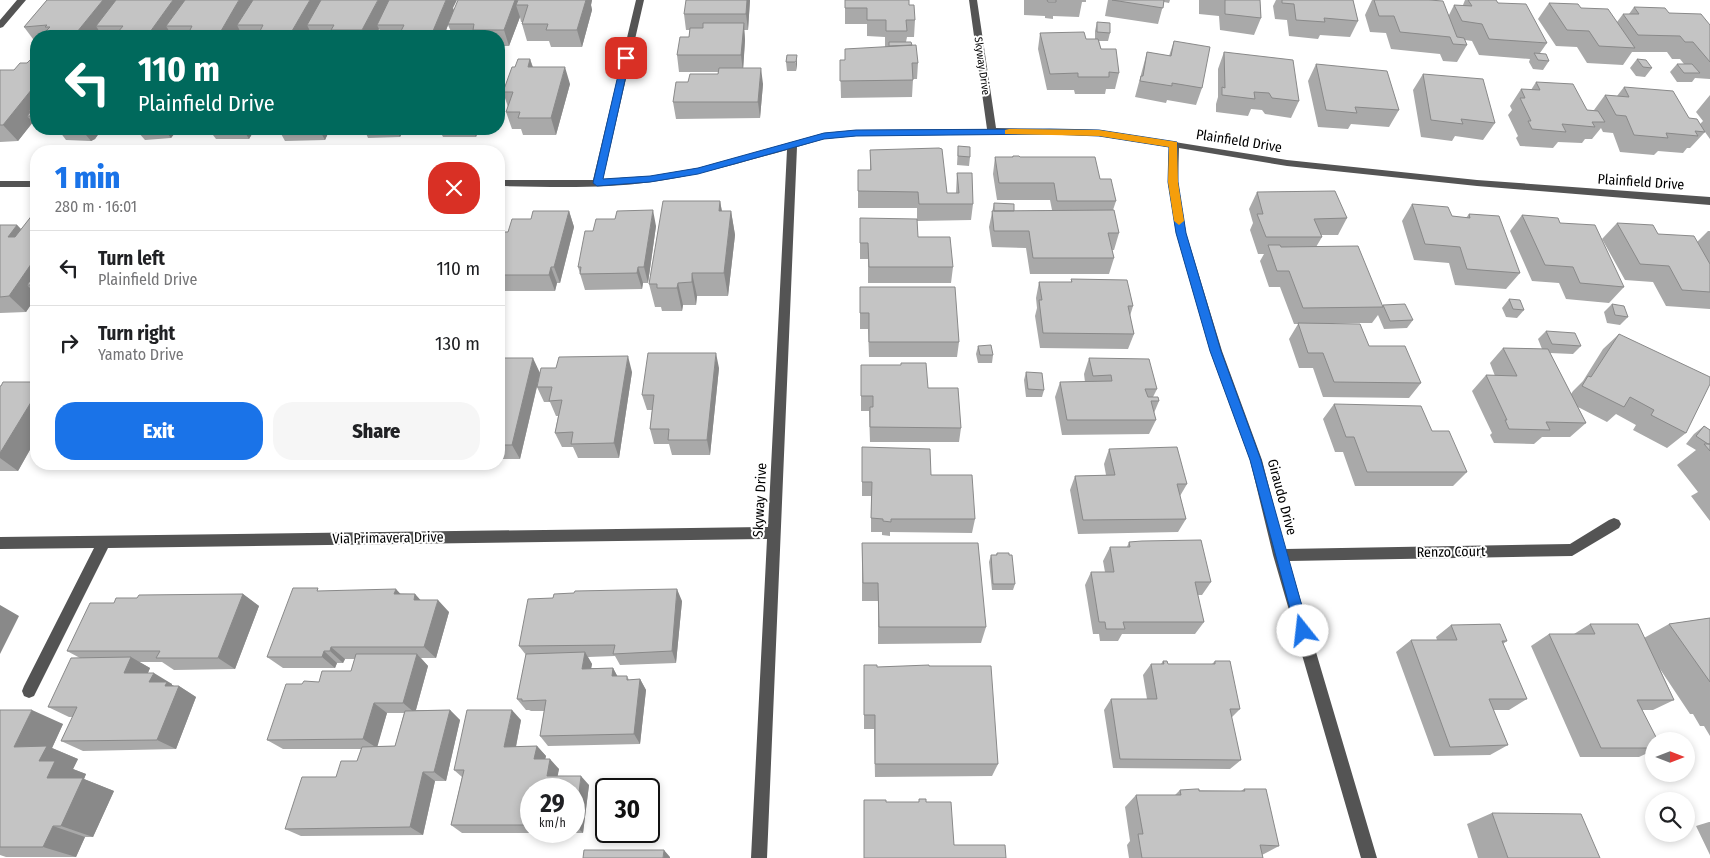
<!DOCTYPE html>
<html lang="en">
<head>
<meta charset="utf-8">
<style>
	body { margin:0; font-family:"Fira Sans Condensed",sans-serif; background:#f6f6f6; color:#202124; height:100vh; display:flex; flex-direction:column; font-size:19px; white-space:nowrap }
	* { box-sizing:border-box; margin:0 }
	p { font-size:16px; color:#757577 }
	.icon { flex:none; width:28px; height:28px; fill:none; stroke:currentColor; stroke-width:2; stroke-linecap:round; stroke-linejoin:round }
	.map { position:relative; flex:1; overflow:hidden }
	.panel { position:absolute; left:30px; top:145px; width:475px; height:325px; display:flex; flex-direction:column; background:#fff; border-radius:20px; box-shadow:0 2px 8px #0003 }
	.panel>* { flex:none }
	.banner { position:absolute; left:30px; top:30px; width:475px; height:105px; border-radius:20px; box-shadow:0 2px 8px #0003; background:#00695c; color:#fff; overflow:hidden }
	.needle { width:32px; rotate:90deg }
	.tools { position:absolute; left:1645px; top:732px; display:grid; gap:10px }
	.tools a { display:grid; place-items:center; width:50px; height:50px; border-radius:50%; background:#fff; box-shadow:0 2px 8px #0003; font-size:25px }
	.speed { position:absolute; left:520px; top:778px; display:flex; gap:10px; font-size:25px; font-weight:700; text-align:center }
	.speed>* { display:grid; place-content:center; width:65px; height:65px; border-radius:50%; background:#fff; box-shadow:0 2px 8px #0003; line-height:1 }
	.speed small { font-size:12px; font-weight:400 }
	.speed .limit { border:2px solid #111; border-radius:8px; background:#fff; color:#111 }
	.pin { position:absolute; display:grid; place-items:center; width:42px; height:42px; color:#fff; margin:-21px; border-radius:10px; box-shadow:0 2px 8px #0006 }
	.me { position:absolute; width:55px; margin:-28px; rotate:344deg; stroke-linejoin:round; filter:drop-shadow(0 0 4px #0008) }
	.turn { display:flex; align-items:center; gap:18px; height:105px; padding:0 25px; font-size:22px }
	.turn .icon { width:65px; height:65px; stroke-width:2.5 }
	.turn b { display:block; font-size:35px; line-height:42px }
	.round { display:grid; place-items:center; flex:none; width:52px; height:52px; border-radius:20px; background:#f6f6f6 }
	.summary { display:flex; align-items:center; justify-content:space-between; height:85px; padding:0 25px }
	h1 { font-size:30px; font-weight:800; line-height:38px; color:#1a73e8 }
	.action { display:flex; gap:10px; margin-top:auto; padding:10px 25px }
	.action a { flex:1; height:58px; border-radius:20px; background:#1a73e8; color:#fff; font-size:20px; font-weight:800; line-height:58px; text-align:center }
	.action a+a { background:#f6f6f6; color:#202124 }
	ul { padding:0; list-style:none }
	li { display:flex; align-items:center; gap:15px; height:75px; padding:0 25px; border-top:1px solid #e0e0e0 }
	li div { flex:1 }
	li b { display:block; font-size:19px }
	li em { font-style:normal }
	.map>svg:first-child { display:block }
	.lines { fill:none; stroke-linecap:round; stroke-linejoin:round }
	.minor { fill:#545454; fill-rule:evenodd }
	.wall { fill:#a9a9a9; fill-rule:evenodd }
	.shaded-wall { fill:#898989 }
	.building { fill:#c4c4c4; stroke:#898989 }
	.route { fill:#1a73e8; stroke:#114b97 }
	.slow { fill:#f59e0b }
	.labels { text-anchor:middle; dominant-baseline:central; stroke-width:4; stroke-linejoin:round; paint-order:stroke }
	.far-street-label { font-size:11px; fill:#000; stroke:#fff }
	.street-label { font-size:14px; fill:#000; stroke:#fff }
</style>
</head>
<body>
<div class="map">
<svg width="1710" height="858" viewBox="0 0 1710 858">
	<rect width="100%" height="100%" fill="#fff"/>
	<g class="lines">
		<path class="minor" d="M17 0H26L3 27 0 28V20Z
			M636 0H644L603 179 651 176 698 168 824 133 856 130 987 129 969 0H977L996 128 1099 130 1287 160 1477 180 1710 197V205L1477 186 1287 166 1179 148 1178 182 1186 233 1222 351 1262 460 1285 549 1570 544 1609 520 1614 518 1619 520 1621 524 1619 528 1572 556 1289 561 1377 858H1361L1273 555 1250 460 1210 351 1176 233 1168 182 1169 147 1099 136 1049 134 856 136 824 139 797 147 767 858H751L767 539 108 548 34 696 29 698 24 696 22 691 24 686 94 548 0 549V537L768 527 787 150C742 162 698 176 652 182 602 189 549 187 499 186V180H593Z
			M0 181H36V187H0Z"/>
	</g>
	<path class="wall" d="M47 0 453 8 454 10 458 0H592L591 5 592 10 582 47H551L549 41H527L522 24V22H521L520 17 509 46H499V36H453L448 25 444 36H382L379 29 375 36H313L310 31 307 36H243L240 31 237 36H173L171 34 170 36H103L101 34 100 36H36V43L24 27Z
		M750 0 748 30H744L745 40 743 68 763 84 760 118 676 119 673 102 688 82 718 74V72H679L677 55 689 37 690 30H686L684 14Z
		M845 0 909 5 915 20 914 37H907L906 42 912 45 918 63 917 79H913L912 97 841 98 840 60H845L885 47V37L867 36V24H845Z
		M1024 0H1086V2H1082L1079 17 1053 16V19L1045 18V16L1024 15Z
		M1108 0H1170L1169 3 1164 2 1158 24 1105 16Z
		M1199 0H1260L1261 18 1254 35 1220 30 1219 16 1199 14Z
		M1276 0H1353L1358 21 1350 37 1320 35 1318 39 1289 36 1287 20 1275 19 1273 6Z
		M1372 0H1429L1449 15 1454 5H1463L1465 0H1496L1498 3 1547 43 1540 53 1549 61 1543 70 1533 69 1529 62 1530 59 1479 55 1472 41 1465 40 1467 45 1457 62 1443 61 1440 54 1391 49 1386 33 1370 32 1365 15Z
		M1549 3 1617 22 1623 14H1629L1634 7 1669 13 1710 25V79L1695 78 1692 82H1677L1670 72 1677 64H1684L1680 59H1672L1667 52H1632L1623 65 1587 63 1577 47 1556 46 1538 19Z
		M1097 22 1110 33 1108 41H1099L1101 49 1119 73 1115 89H1106L1105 94H1075L1074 90H1047L1038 49 1040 33 1086 39H1095V31Z
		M1174 41 1202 88 1196 105 1167 100 1166 103 1135 97 1147 52 1169 56Z
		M1224 52 1299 101 1291 118 1265 114 1262 110 1251 109 1248 116 1216 112V104L1218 97V69Z
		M787 55 797 64 796 71H787L786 62Z
		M36 58V127L33 122 18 141 0 142V70H14Z
		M530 59 533 67 570 84 556 135H523L521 129H512L506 112 508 107 503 92 515 67Z
		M1637 59 1652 68 1645 77 1636 76 1630 68Z
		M1316 64 1399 110 1389 127 1351 124 1348 129 1318 127 1308 81Z
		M1423 74 1495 123 1483 140 1455 136 1452 141 1421 137 1413 90Z
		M1536 82 1587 110H1594L1605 95 1617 96 1624 87 1700 124 1703 121 1696 112 1710 95V139L1705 132 1690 148H1687L1683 153 1658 151 1654 155 1620 152 1613 133 1603 132 1601 128 1592 139H1585L1582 143 1558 142 1553 148 1520 146 1516 138 1518 136 1508 115 1512 110 1510 106 1521 89 1531 90Z
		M38 129H102L95 139 91 141 66 140 60 132H41Z
		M114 129H178L171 138 145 140 138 132H116Z
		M190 129H255L249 139H216L210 131H192Z
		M265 129H330L325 140 285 141 280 132H277L276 131H267Z
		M356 129H404L400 137 368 138 365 131H357Z
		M432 129H479L476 137H443L440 131H433Z
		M958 146 970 157 969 166 957 165Z
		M870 150 947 193H956L957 173 973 204 971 220 917 221V208H858V170H870Z
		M1013 156 1100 179 1116 201 1113 210 1119 233 1114 250H1112L1114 258 1109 274H1030L1026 248 992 247 989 227 994 203 1014 211 1052 210 1050 200H997L993 174 995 157H1012Z
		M1257 192 1347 218 1338 235H1321L1322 237 1316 247 1382 305 1413 320 1407 328 1384 329 1378 315 1372 323H1333L1369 346 1421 383 1409 398 1323 397 1313 368H1299L1289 339 1298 324H1294L1280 287H1269L1260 261 1264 254H1258L1250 230 1253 223 1249 209Z
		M720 201 722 211H731L735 235 728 296H697L696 305H683L682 311H662L661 307H655L649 284Z
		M1412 204 1452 216 1466 218 1469 214 1520 273 1506 289 1455 285 1449 263 1414 260 1402 221Z
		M569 211 574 227 560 283H557L555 291H499V234L508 232 531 219Z
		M36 214V297L26 312 0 313V225H17L21 229Z
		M1522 215 1560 223 1624 287 1609 303 1566 299 1559 283 1532 281 1510 231Z
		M860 218 918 237 953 267 951 283H868V259H860Z
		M1617 223 1658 234 1697 242 1708 231H1710V309L1666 306 1653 282 1625 280 1602 239Z
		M656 226 648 283H643L642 289 585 290 578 267Z
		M1071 279 1133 306 1130 316 1134 334 1128 349 1040 348 1035 316 1037 308 1036 298 1039 282H1071Z
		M860 287 959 342 957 357H869L868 329H860Z
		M1509 299 1524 310 1517 318 1506 317 1502 308Z
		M1612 304 1628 317 1620 325 1607 323 1604 312Z
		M1546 331 1581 346 1573 354 1550 353 1571 394 1573 391 1583 381 1603 349 1619 334 1686 433 1667 448 1633 430 1636 425 1616 414 1607 422 1578 407 1586 423 1570 437H1542L1534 444 1494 443 1490 435 1492 433 1472 391 1486 375 1495 376 1490 363 1503 348 1542 349 1538 339Z
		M978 346 993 355 992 363H978L976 354Z
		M499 358 540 373 632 372 619 458H578L573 447H562L555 433 558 416H556L550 402H544L537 387 520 459H499Z
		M1089 358 1157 389 1153 397 1159 401 1154 413 1156 420 1149 434 1062 435 1055 397 1060 382H1085L1084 374Z
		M861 365 928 388 961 428 959 442H870L869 411H861Z
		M719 368 710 455H672L669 444H654L650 429 652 410H647L642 395Z
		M1026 372 1044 390 1042 397H1026L1024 380Z
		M36 382V439L18 471H0V386Z
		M1334 404 1432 431 1467 472 1453 486H1355L1343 452H1335L1323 419Z
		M1704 426 1710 430V521L1691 496 1698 492 1677 465 1696 450 1686 444 1694 434Z
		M862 447 931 475 975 519 972 533 890 532V536L882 535V532H871V496H862Z
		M1109 449 1187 484 1180 496 1186 519 1178 532 1078 534 1070 490 1075 476 1106 475 1104 464Z
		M1129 542 1211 582 1202 595H1197L1204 622 1195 634H1122L1118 641H1100L1099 634H1093L1085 585 1091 572H1105L1103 561 1110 547H1127Z
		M862 543 986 627 981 643 878 644V601H862Z
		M997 553 1015 584 1013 590H992L989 562 991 555H996Z
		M320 591 415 594 420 600 449 612 436 658H421L428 666 416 710H450L460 720 446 781H435L423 835 301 836 285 829 336 777 357 761 361 749H283L267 740 302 684 319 682 351 671 355 659H345L343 663H337L335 668H283L267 657ZM387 713H404L395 746H377Z
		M243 594 259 606 235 669 174 670 162 662H139L150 668 148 673 172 684V685L174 686H179L196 697 176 749 83 751 61 741 73 717H69L48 707 80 658 67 651 114 603Z
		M682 601 676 663 620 665 615 656 588 657 592 664 591 668H613L617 676H627L629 680 640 679 646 690 640 744 548 746 540 736 544 711H531L529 710H526L517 699 526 655 519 646Z
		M1710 618V736L1704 726H1700L1693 714H1690L1660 669 1674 700 1653 710H1642L1654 741V750L1639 757H1580L1531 646 1549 634H1574L1590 624 1644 638 1669 624Z
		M1451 625 1507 641 1503 644 1527 699 1509 710H1493L1508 745 1490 755 1434 756 1396 652 1411 640H1437L1436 637Z
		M1163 661 1168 664H1212L1215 661 1240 709 1231 718 1241 760 1230 769 1113 768 1104 710 1111 699H1147L1143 675 1151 664H1161Z
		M864 665 877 667 929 666 998 764 992 776 875 777 874 729H864Z
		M0 710 63 724 52 748 78 759 73 769 86 774 84 779 114 791 93 837H85L76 857H6L0 855Z
		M521 720 516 747 537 746 546 756 545 759 559 769 557 776 589 785 583 833H462L451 825 462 777 454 770ZM531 789H574V831H531Z
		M1244 789 1279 846 1262 855 1263 858H1129L1127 845 1130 841 1125 807 1136 795H1175L1180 790 1241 791Z
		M1492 813 1600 858H1478L1467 824Z
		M1709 822H1710V855L1696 826Z"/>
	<path class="shaded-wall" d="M103 0H128L96 26 101 34 100 36H80L77 32Z
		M173 0H187L166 26 171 34 170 36H153L150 32Z
		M239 0H258L237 25 240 31 237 36H224L221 31Z
		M310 0H324L307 25 310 31 307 36H294L292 31Z
		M378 0H394L377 25 379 29 375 36H365L362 30Z
		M446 0H457L453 8 454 11 448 24V25L444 36H435L433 31Z
		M515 0H523L516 5 520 17 509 46 504 30Z
		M586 0H592L591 5 592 10 582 47 577 30Z
		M747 0H750L748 30 746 14Z
		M744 23 745 40 743 72 741 55Z
		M74 32 77 36H71Z
		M797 55V64L796 71V62Z
		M530 59 535 75 528 67Z
		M565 67 570 84 556 135 551 118Z
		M761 68 763 84 760 118 758 102Z
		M36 84V115L32 110H29L34 116H27L33 122 18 141 3 125Z
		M81 129H102L95 139 91 141Z
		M164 129H178L171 138Z
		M243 129H255L249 139Z
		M319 129H330L325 140Z
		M396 129H404L400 137Z
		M473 129H479L476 137Z
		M720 201 724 224 719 211Z
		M653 210 656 226 648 283 644 267Z
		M569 211 574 227 560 283 554 267Z
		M731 211 735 235 728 296 724 273Z
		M17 225 33 242 8 237Z
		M36 257V288L33 285H27L36 294V297L26 312 9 296Z
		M551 267 557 283 555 291 549 275Z
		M638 267 643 283 642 289 637 273Z
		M692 273 697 296 696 305 692 282Z
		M678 283 683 305 682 311 677 288Z
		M716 353 719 368 710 455 707 440Z
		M628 356 632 372 619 458 614 443Z
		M533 358 540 373 520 459 512 445Z
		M36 394V439L18 471 0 458V453Z
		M396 589 407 601 394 594Z
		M677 589 682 601 676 663 672 651Z
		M243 594 259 606 235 669 218 658Z
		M415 594 426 606 414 600Z
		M438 600 449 612 436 658 424 647Z
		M0 605 19 616 0 654Z
		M331 647 345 659 343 663 330 651Z
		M324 651 337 663 335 668 322 657Z
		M585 652 592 664 589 680 582 669Z
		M417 654 428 666 415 713 403 703Z
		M131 657 150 668 143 684 124 673Z
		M613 668 619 679 612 676Z
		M154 673 172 684V685L178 688 179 686 196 697 176 749 157 740 149 682Z
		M640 679 646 690 640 744 634 734Z
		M374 703 387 713 377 748 363 739Z
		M32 710 63 724 52 748 78 759 73 769 86 774 84 779 114 791 93 837 61 826 47 778 39 761 14 747Z
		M450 710 460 720 446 781 434 772Z
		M512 710 521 720 514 756 504 747Z
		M537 746 546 756 543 769 534 759Z
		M550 759 559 769 556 785 547 776Z
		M423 772 435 781 423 835 410 827Z
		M581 776 589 785 583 833 575 825Z
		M53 826 85 837 76 857 43 847Z
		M664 850 670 857V858H663Z"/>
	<path class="building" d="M47 0H103L77 32H74L71 36H52L55 32H45L50 27H45L47 25 24 27Z
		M116 0H173L150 32H118L123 26H96Z
		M185 0H239L221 31 189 32 192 26H166Z
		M253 0H310L292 31H260L263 25H237Z
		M321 0H378L362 30H331L334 25H307Z
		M389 0H446L433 31H401L404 25H377Z
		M458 0H515L504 30H473L474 24H448Z
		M518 0H586L577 30H546L548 24H522L528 5H516Z
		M686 0H747L746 14H684Z
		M845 0H909V5H914L915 20H906L907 31H886V20H867V8H845Z
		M1047 0H1056V2H1048Z
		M1112 0H1164L1163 8Z
		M1225 0H1260L1261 18 1225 14Z
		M1282 0H1353L1358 21 1324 18 1325 22 1296 20 1294 4 1282 3Z
		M1374 0H1429L1443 1 1457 37 1464 38 1467 45 1453 44 1450 37 1400 32 1394 16H1379Z
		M1468 0H1496L1498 3 1526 4 1547 43 1489 39 1482 24 1462 21 1454 5 1472 6Z
		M1549 3 1578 4 1581 8 1608 9 1635 48 1599 46 1589 31 1567 30Z
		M1634 7 1665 8 1669 13 1701 14 1710 25V62L1693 42H1685L1680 36 1638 35 1623 14H1639Z
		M1097 22 1110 23V33L1097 32Z
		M703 23H744L741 55H677L680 37H689L690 28H703Z
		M1084 32 1086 39H1098L1101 49H1116L1119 73 1109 72V77H1078V73L1050 74 1040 33Z
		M1174 41 1210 47 1202 88 1172 83V86L1140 81 1141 76H1143L1147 52 1171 56Z
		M889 42H911L912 45 889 46Z
		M916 45 918 63H912L913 80 840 81V60H845V49Z
		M1224 52 1293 60 1299 101 1272 98 1269 93 1254 92 1255 99 1222 95V87L1225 88Z
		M1534 53 1546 54 1549 61 1538 60Z
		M787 55H797L796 62H786Z
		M32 58H36V84L3 125H0V70H14L20 63H27Z
		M518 59H530L528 67H565L551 118H518L520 112H506L513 92H503L512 67H515Z
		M1637 59 1646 60 1652 68 1643 67Z
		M1316 64 1387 71 1399 110 1355 107 1357 113 1326 110Z
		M1677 64H1692L1700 73H1684Z
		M719 68H761L758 102H673L676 82H688L690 74H718Z
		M1423 74 1483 79 1495 123 1461 119 1463 124 1431 120Z
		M1536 82 1573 84 1587 110 1598 111 1605 122H1592L1595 127 1562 124 1566 132 1532 129 1528 121H1531L1520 98H1525L1521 89 1540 90Z
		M1624 87 1673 91 1689 118 1697 119 1705 132 1695 131 1698 136 1666 133 1668 138 1634 135 1626 116 1616 115 1605 95 1629 97Z
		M36 101V116H27L32 110H29Z
		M958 146 970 147V157L958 156Z
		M939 148 942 149 947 193H959L957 173H972L973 204H919L918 192 858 191V170H871L870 150Z
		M1013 156H1019L1020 157H1095L1100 179H1111L1116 201H1057L1054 183H999L995 157H1013Z
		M1335 191 1347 218 1314 219 1322 237H1266L1257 214H1263L1257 192Z
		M663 201H720L719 211H731L724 273H692V282L678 283 677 288H657V284H649Z
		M994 203 1014 204V211H994Z
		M1412 204 1448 207 1452 216 1470 218 1469 214 1499 216 1520 273 1467 269 1460 247 1425 244Z
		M653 210 644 267H638L637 273 580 274 581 267H578L585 231H593L596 219H615L617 211Z
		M1114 210 1119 233H1108L1114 258H1033L1029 231H994L992 211Z
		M533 211H569L554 267H551L549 275H499V232H508L512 219H531Z
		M33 214H36V257L9 296 0 297V225H17L8 237H15Z
		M1522 215 1558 218 1560 223 1595 225 1624 287 1580 283 1573 267 1545 265Z
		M860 218 917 219 918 237H950L953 267H869L868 243H860Z
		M1617 223 1653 225 1658 234 1694 236 1710 264V292L1682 290 1669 266 1640 264Z
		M1268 245H1280L1281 247 1358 246 1383 307 1303 308 1289 271H1277Z
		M35 274H36V288H31L33 285H27Z
		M1071 279 1127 280 1133 306H1128L1134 334 1043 333 1039 300H1042L1039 282H1072Z
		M860 287H955L959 342H869V313H860Z
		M1509 299 1520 300 1524 310 1513 309Z
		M1405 304 1413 320 1390 321 1383 305Z
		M1612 304 1624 306 1628 317 1615 315Z
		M1298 323 1360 324 1369 346H1405L1421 383 1334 382 1323 353H1308Z
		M1546 331 1575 333 1581 346 1552 344Z
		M1619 334 1710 377V384L1686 433 1651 415 1654 410 1630 397 1624 407 1582 386 1588 376 1591 377Z
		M991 345 993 355H980L978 346Z
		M1503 348 1548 349 1586 423 1546 422 1550 430 1509 429 1505 420H1507L1486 375 1517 376Z
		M648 353H716L707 440H668L669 429H650L654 395H642Z
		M628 356 614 443 571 444 573 432 555 433 562 400 549 401 552 387H537L541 368H556L559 357Z
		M499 358H533L512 445H499Z
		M1089 358 1149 359 1157 389H1145L1148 397H1158L1159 401H1151L1156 420H1067L1060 382 1112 381 1111 375 1093 376Z
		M901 363H926L928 388H958L961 428 870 427V407H873V396H861V365H901Z
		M1026 372 1042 373 1044 390 1028 389Z
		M3 382H36V394L0 453V386H1Z
		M1334 404 1421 406 1432 431H1449L1467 472H1367L1354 437H1346Z
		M1704 426 1710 430V444H1708L1696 436Z
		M1704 444H1710V451Z
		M862 447 930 449 931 475H972L975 519H891V522L883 521V519L871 518 872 482H862Z
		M1177 447 1187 484H1177L1186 519 1083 520 1075 476 1115 475 1109 449Z
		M1201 540 1211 582H1195L1204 622H1123L1125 629H1106L1105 622H1099L1091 572H1114L1110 547H1130L1129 542 1142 541Z
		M862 543H978L986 627H879L878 583H863Z
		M997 553H1009V555H1012L1015 584H993L991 555H997Z
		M293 588H318L317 591 396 589 394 594H415L414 600H438L424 647H331L330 651H324L322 657H267Z
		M677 589 672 651 613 654 615 645 519 646 528 599 553 598 554 594 574 593 575 591Z
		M243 594 218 658H156L160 651H67L90 603H114L116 598H137L139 595Z
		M1710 618V682L1669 624Z
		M1500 624 1507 641H1502L1527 699H1489L1508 745 1450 747 1411 640H1457L1451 625Z
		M1590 624H1638L1674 700H1637L1658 741H1654V748H1601L1549 634H1595Z
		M585 652 582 669 613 668 612 676H627V680L640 679 634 734 540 736 546 700 522 701V699H517L526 654Z
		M356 654H417L403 703H374L363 739 267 740 286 684H302L304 681 319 682 322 671H351Z
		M131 657 124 673H154L149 682H167L165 686H179L157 740 61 741 77 707H48L71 658Z
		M1163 661H1167L1168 664H1215V661H1230L1240 709H1230L1241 760 1120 759 1111 699H1157L1151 664H1164Z
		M864 665H877V667L929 665V666H991L998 764H875V715H864Z
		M0 710H32L14 747 47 746 39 761H55L47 778H83L61 826H53L43 847H0Z
		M450 710 434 772H423L410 827 285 829 302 777H336L341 761H357L362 747 395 746 405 711Z
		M467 710H512L504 747 537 746 534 759H550L547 776H581L575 825H574V789H531V825H451L464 770H454Z
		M1196 789H1199V791H1245L1244 789H1266L1279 846 1260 845 1263 858H1142L1138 834H1143L1136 795H1181L1180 790Z
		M919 799H926V802H951L954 845H1005L1006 858H864V800H886V802H919Z
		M1492 813 1581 814 1600 858H1508Z
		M584 850H664L663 858H583Z"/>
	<path class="route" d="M626 55 630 58 603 179 650 176 698 168 824 133 856 130 1050 129 1099 130 1177 142 1178 182 1186 233 1221 351 1261 460 1309 631 1307 635 1303 637 1298 635 1296 631 1250 460 1210 351 1176 233 1168 182 1169 147 1099 136 1050 134 856 136 824 139 698 174 650 182 597 186 593 183 622 58Z"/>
	<path class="slow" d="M1009 129 1099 130 1177 142 1178 182 1184 221 1179 225 1174 221 1168 182 1169 147 1099 136 1005 134V130Z"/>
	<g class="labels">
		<g class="far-street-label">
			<text transform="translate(982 66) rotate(82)">Skyway Drive</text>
		</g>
		<g class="street-label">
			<text transform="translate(1239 141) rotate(9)">Plainfield Drive</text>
			<text transform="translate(1641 182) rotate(4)">Plainfield Drive</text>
			<text transform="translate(1282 497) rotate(75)">Giraudo Drive</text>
			<text transform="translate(760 500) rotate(-87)">Skyway Drive</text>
			<text transform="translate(388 538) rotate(-1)">Via Primavera Drive</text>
			<text transform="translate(1451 552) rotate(-1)">Renzo Court</text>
		</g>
	</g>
</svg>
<div class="tools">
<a><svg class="needle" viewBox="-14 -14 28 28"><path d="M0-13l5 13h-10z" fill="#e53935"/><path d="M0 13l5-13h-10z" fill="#757577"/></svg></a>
<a><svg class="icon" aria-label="search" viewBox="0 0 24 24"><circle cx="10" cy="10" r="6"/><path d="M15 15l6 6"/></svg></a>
</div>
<div class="speed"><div>29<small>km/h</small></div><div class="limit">30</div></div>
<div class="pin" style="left:626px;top:58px;background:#d93025"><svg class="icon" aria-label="arrive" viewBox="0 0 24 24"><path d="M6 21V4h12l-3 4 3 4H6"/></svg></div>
<svg class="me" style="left:1303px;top:631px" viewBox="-20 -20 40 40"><circle r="19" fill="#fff"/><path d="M0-13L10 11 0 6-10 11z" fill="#1a73e8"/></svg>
<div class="banner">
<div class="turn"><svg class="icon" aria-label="left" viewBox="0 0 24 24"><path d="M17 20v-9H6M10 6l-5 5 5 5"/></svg><div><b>110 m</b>Plainfield Drive</div></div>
</div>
<section class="panel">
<div class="summary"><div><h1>1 min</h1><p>280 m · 16:01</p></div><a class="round" style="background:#d93025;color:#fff"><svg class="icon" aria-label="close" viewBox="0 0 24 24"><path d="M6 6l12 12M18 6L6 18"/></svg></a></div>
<ul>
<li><svg class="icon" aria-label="left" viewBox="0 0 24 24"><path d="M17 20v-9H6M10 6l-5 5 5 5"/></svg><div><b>Turn left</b><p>Plainfield Drive</p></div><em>110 m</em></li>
<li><svg class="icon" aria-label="right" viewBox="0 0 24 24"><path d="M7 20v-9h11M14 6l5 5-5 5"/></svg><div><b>Turn right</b><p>Yamato Drive</p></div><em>130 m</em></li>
</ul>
<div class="action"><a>Exit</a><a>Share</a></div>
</section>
</div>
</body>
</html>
